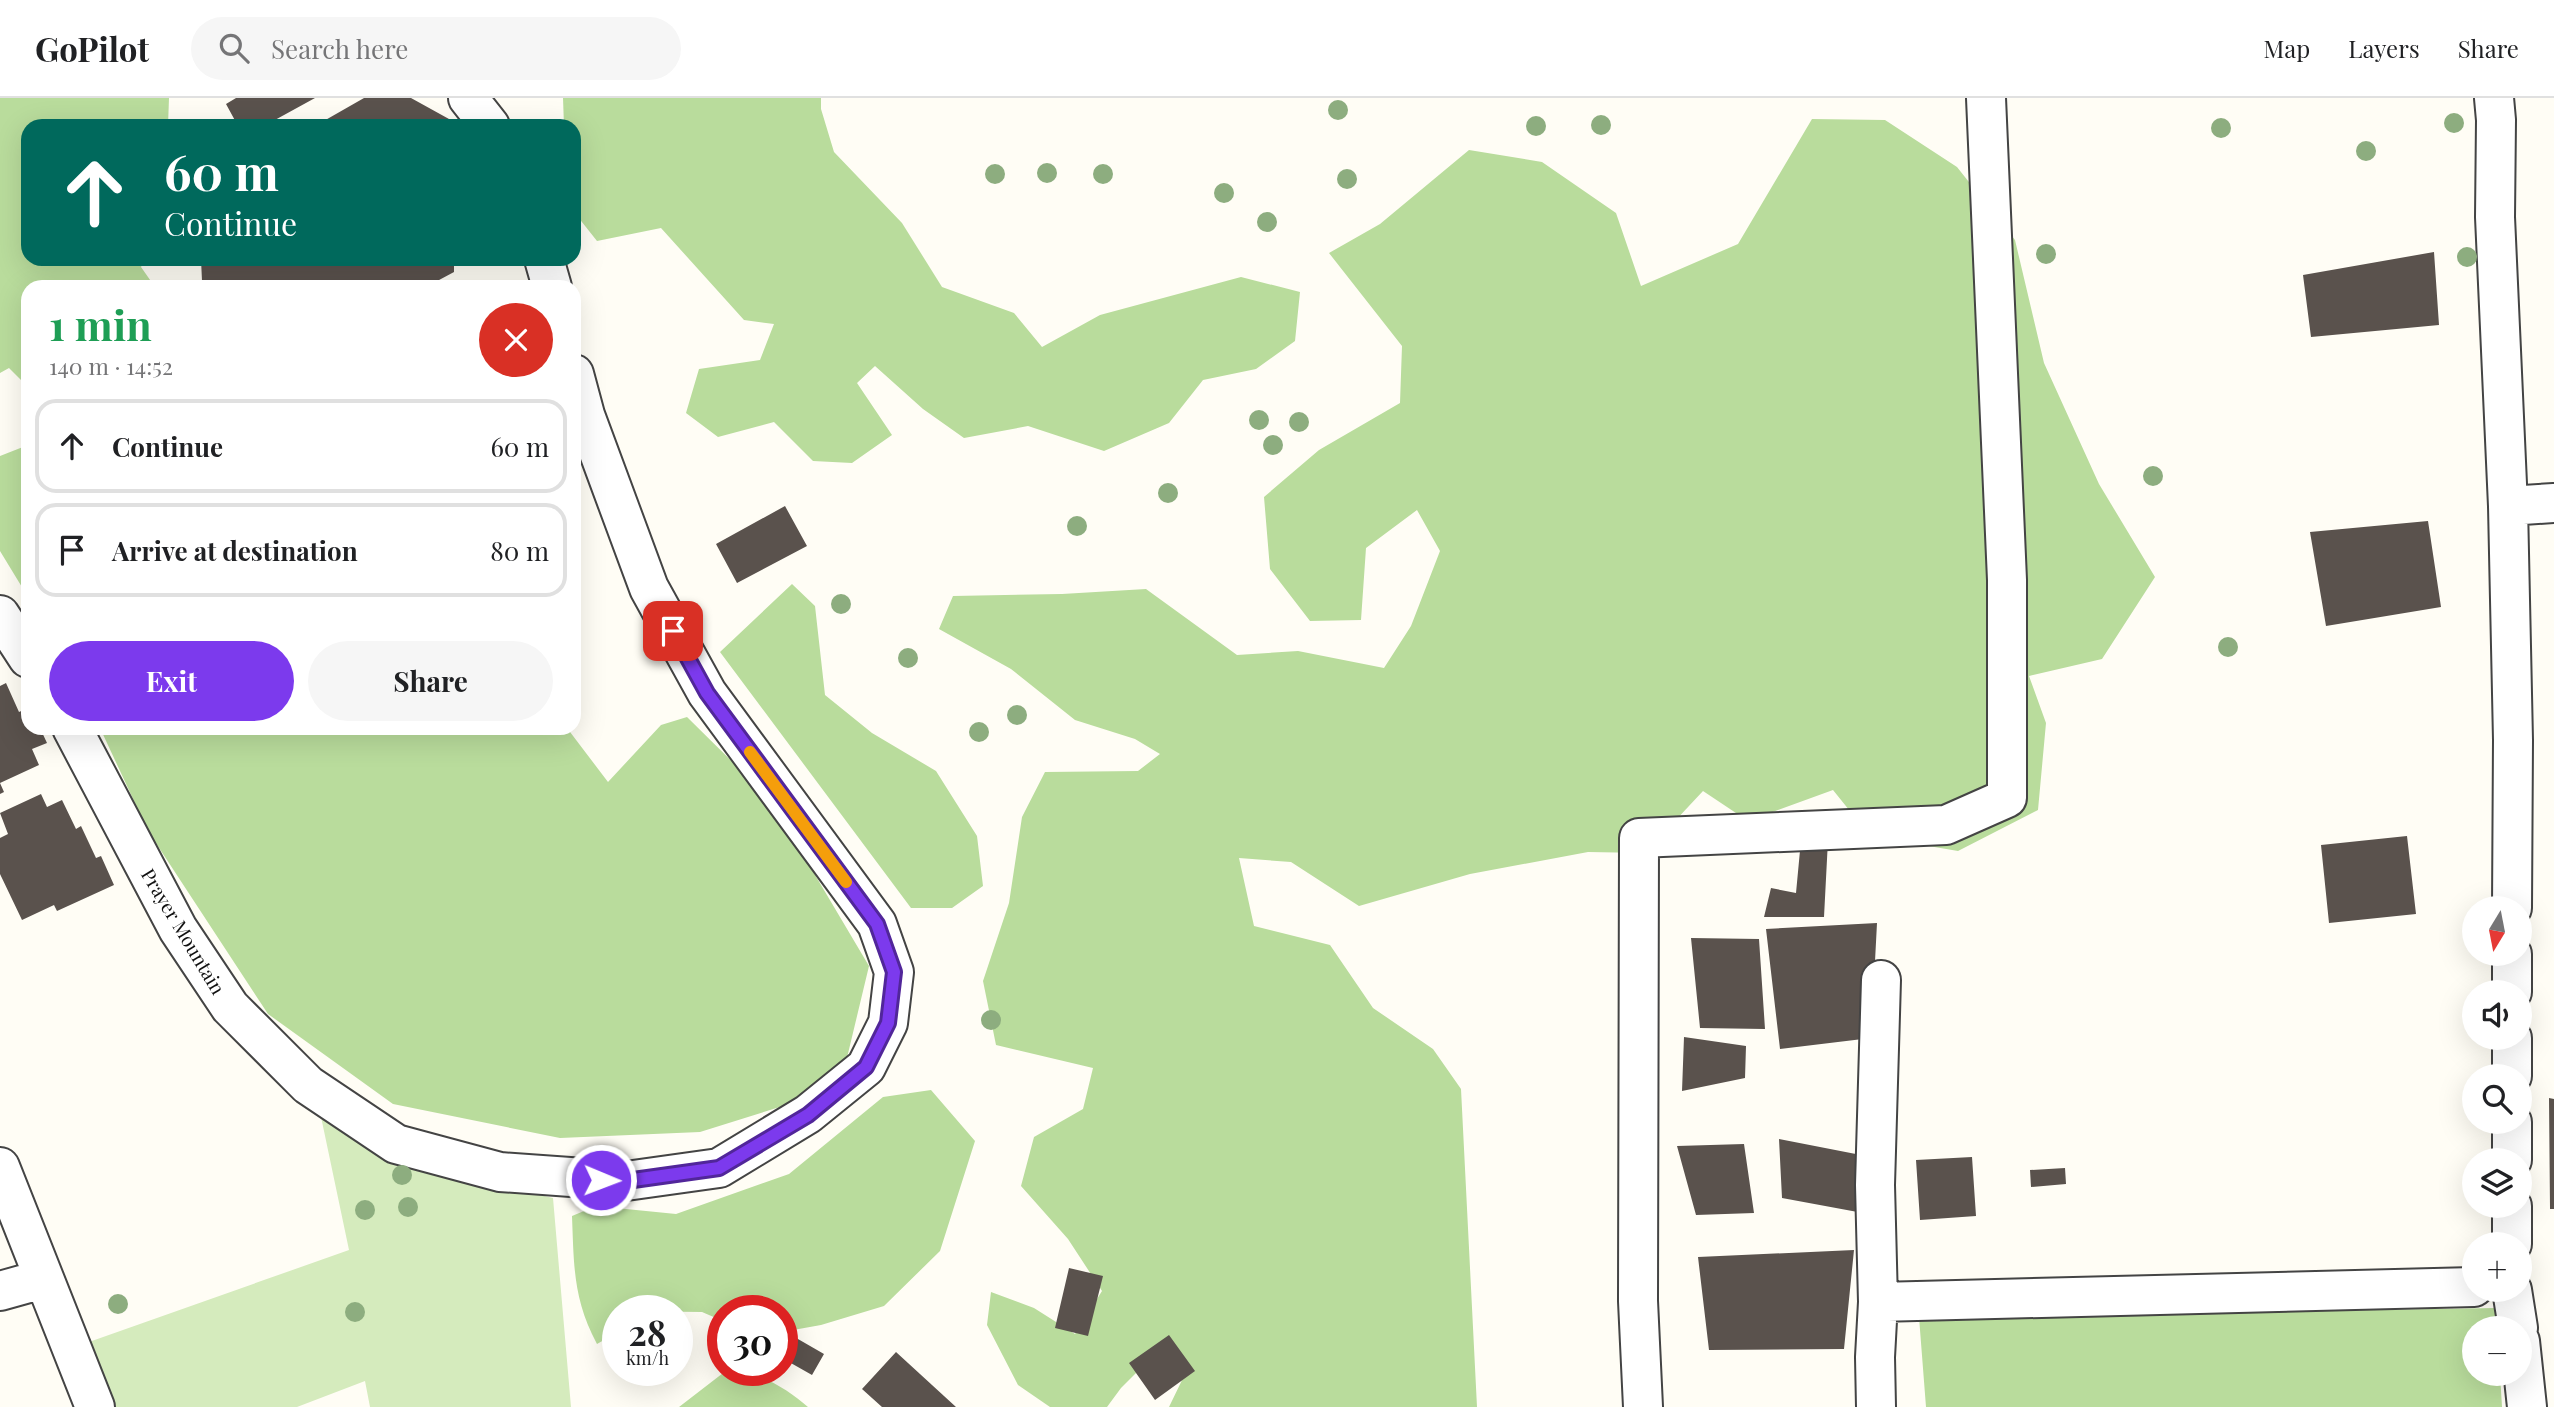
<!DOCTYPE html>
<html lang="en">
<head>
<meta charset="utf-8">
<style>
	body { margin:0; font-family:"Playfair Display",serif; background:#f6f6f6; color:#202124; height:100vh; display:flex; flex-direction:column; font-size:26px; white-space:nowrap }
	* { box-sizing:border-box; margin:0 }
	p { font-size:23px; color:#757577 }
	.icon { flex:none; width:38px; height:38px; fill:none; stroke:currentColor; stroke-width:2; stroke-linecap:round; stroke-linejoin:round }
	.map { position:relative; flex:1; overflow:hidden }
	.side { position:absolute; left:21px; top:182px; width:560px; height:455px; display:flex; flex-direction:column; background:#fff; border-radius:21px; box-shadow:0 7px 28px #0002 }
	.side>* { flex:none }
	.guide { position:absolute; left:21px; top:21px; width:560px; height:147px; border-radius:21px; box-shadow:0 7px 28px #0002; background:#00695c; color:#fff; overflow:hidden }
	.needle { width:46px; rotate:190deg }
	.tools { position:absolute; left:2462px; top:798px; display:grid; gap:14px }
	.tools a { display:grid; place-items:center; width:70px; height:70px; border-radius:50%; background:#fff; box-shadow:0 7px 28px #0002; font-size:35px }
	.speed { position:absolute; left:602px; top:1197px; display:flex; gap:14px; font-size:35px; font-weight:700; text-align:center }
	.speed>* { display:grid; place-content:center; width:91px; height:91px; border-radius:50%; background:#fff; box-shadow:0 7px 28px #0002; line-height:1 }
	.speed small { font-size:18px; font-weight:400 }
	.speed .limit { border:10px solid #d22; background:#fff; color:#111 }
	.pin { position:absolute; display:grid; place-items:center; width:60px; height:60px; color:#fff; margin:-30px; border-radius:14px; box-shadow:0 4px 10px #0006 }
	.me { position:absolute; width:77px; margin:-38px; rotate:91deg; stroke-linejoin:round; filter:drop-shadow(0 0 5px #0008) }
	.turn { display:flex; align-items:center; gap:24px; height:147px; padding:0 28px; font-size:32px }
	.turn .icon { width:91px; height:91px; stroke-width:2.5 }
	.turn b { display:block; font-size:49px; line-height:60px }
	.round { display:grid; place-items:center; flex:none; width:74px; height:74px; border-radius:37px; background:#f6f6f6 }
	.overview { display:flex; align-items:center; justify-content:space-between; height:119px; padding:0 28px }
	h1 { font-size:42px; font-weight:700; line-height:52px; color:#1e9e55 }
	.primary-button { display:flex; gap:14px; margin-top:auto; padding:14px 28px }
	.primary-button a { flex:1; height:80px; border-radius:42px; background:#7c3aed; color:#fff; font-size:28px; font-weight:700; line-height:80px; text-align:center }
	.primary-button a+a { background:#f6f6f6; color:#202124 }
	ul { padding:0; list-style:none }
	li { display:flex; align-items:center; gap:21px; height:94px; margin:0 14px 10px; padding:0 14px; border:4px solid #e0e0e0; border-radius:21px }
	li div { flex:1 }
	li b { display:block; font-size:26px }
	li em { font-style:normal }
	header { display:flex; align-items:center; gap:42px; box-sizing:border-box; height:98px; padding:0 35px; background:#fff; border-bottom:2px solid #e0e0e0 }
	header strong { font-size:33px }
	nav { display:flex; gap:38px; margin-inline-start:auto; font-size:24px }
	.search { width:490px; height:63px; background:#f6f6f6; display:flex; align-items:center; gap:18px; box-sizing:border-box; padding:0 24px; border-radius:38px; color:#757577; font-size:26px }
	.map>svg:first-child { display:block }
	.green { fill:#d5ebbd }
	.forest { fill:#b9dc9c }
	.building { fill:#5a524d }
	.lines { fill:none; stroke-linecap:round; stroke-linejoin:round }
	.minor-casing { stroke:#444; stroke-width:42 }
	.minor { stroke:#fff; stroke-width:38 }
	.tree { fill:#8dad7f }
	.route-casing { stroke:#51269a; stroke-width:18 }
	.route { stroke:#7c3aed; stroke-width:12 }
	.slow { stroke:#f59e0b; stroke-width:12 }
	.labels { text-anchor:middle; dominant-baseline:central; stroke-width:7; stroke-linejoin:round; paint-order:stroke }
	.street-label { font-size:19px; fill:#111; stroke:#fff }
</style>
</head>
<body>
<header>
<strong>GoPilot</strong>
<div class="search"><svg class="icon" aria-label="search" viewBox="0 0 24 24"><circle cx="10" cy="10" r="6"/><path d="M15 15l6 6"/></svg>Search here</div>
<nav><a>Map</a><a>Layers</a><a>Share</a></nav>
</header>
<div class="map">
<svg width="2554" height="1309" viewBox="0 0 2554 1309">
	<rect width="100%" height="100%" fill="#fffdf5"/>
	<path class="green" d="M320 1014 381 1059 553 1100 571 1309H370L365 1283 297 1309H112L89 1244 349 1152Z"/>
	<path class="forest" d="M0 0H169L168 28H28V161H145L141 169 155 189H28V289L9 270 0 275Z
		M563 0H821V11L834 54 902 125 942 189 1014 215 1042 249 1100 217 1241 179 1300 194 1295 243 1256 271 1203 282 1169 325 1104 353 1028 328 964 340 923 311 875 268 857 285 892 337 852 365 813 363 774 324 718 339 686 315 699 271 760 262 774 226 744 222 661 130 597 143 574 114V28H564Z
		M1812 21 1885 22 1957 69 2015 142 2044 265 2099 386 2155 479 2102 561 2029 578 2046 625 2038 712 1958 753 1870 738 1833 692 1748 723 1703 693 1645 755 1588 754 1470 776 1359 808 1291 764 1239 760 1254 828 1330 847 1373 910 1433 951 1461 991 1477 1309H1169L1185 1276 1149 1262 1121 1290 1107 1309H1050L1018 1287 987 1227 991 1194 1034 1210 1075 1236 1102 1193 1068 1141 1021 1088 1034 1039 1083 1011 1093 970 996 947 983 883 1009 805 1022 719 1045 674 1138 673 1160 656 1135 641 1075 622 1011 571 939 531 953 498 1062 496 1146 491 1237 557 1298 553 1384 570 1411 528 1440 453 1417 412 1366 450 1361 522 1310 523 1270 471 1264 399 1319 352 1400 305 1402 248 1329 155 1380 126 1469 52 1542 64 1616 115 1641 188 1738 146Z
		M28 347V499L0 453V358Z
		M792 486 815 508 825 597 872 635 936 673 977 738 983 788 952 810H911L720 554Z
		M687 619 770 701 869 868 846 964 786 1007 700 1034 560 1040 393 1006 268 916 148 733 100 630H567L608 684 661 627Z
		M931 992 975 1043 940 1153 884 1208 821 1227 782 1234V1213H723V1223L702 1214 618 1213V1234L597 1246C573 1201 574 1168 572 1118L596 1108 676 1116 789 1076 883 999Z
		M2497 1210 2498 1230H2474V1276H2500L2502 1309H1926L1919 1219Z
		M727 1272C757 1272 786 1290 808 1309H679Z"/>
	<path class="building" d="M236 0H315L264 28H238L226 6Z
		M364 0H411L449 21 450 28H315Z
		M2434 154 2439 227 2311 239 2303 177Z
		M201 161H454V174L426 189H214L202 183Z
		M785 408 807 448 737 485 716 446Z
		M2428 423 2441 509 2326 528 2310 434Z
		M6 585 19 614 28 610V630H40L47 645 32 651 39 667 0 685 4 694 0 696V588Z
		M41 696 47 709 62 702 76 731 81 728 96 760 101 758 114 787 57 813 54 807 22 822 0 776V740L8 736 0 715Z
		M2407 738 2416 816 2329 825 2321 747Z
		M1801 742H1828L1824 819H1764L1771 790 1796 795Z
		M1877 825 1871 940 1780 951 1766 831Z
		M1691 840 1759 841 1765 931 1700 930Z
		M1684 939 1746 948 1745 980 1682 993Z
		M2549 1000 2554 1001V1111H2550Z
		M1779 1041 1866 1058 1863 1115 1782 1100Z
		M1744 1046 1754 1115 1696 1117 1677 1048Z
		M1972 1059 1976 1118 1920 1122 1916 1062Z
		M2065 1070 2066 1086 2031 1089 2030 1072Z
		M1854 1152 1844 1251 1709 1252 1698 1159Z
		M1069 1170 1103 1178 1088 1238 1055 1230Z
		M791 1237 824 1256 812 1277 782 1260V1252Z
		M1169 1237 1195 1273 1155 1302 1129 1265Z
		M896 1254 956 1309H882L862 1291Z"/>
	<g class="lines">
		<defs>
			<path id="minor" d="M468 0 490 28
				M2494 0 2496 22 2495 119 2508 408 2513 642 2512 810
				M544 161 552 189
				M2508 408 2554 405
				M0 517 28 560
				M72 630 178 831 230 909 308 987 396 1046 500 1074 626 1083 719 1070 808 1016 866 969 888 925 894 874 877 826 707 595 649 490 585 317 574 276
				M2512 894V856
				M2512 978V940
				M2512 1062V1024
				M0 1069 95 1309
				M2512 1146V1108
				M2512 1192 2518 1230
				M0 1193 43 1181
				M1878 1204 1875 1087 1881 882
				M2520 1243 2527 1309
				M1643 1309 1638 1203 1639 740 1946 727 2007 700V482L1986 0
				M1876 1309 1875 1259 1878 1204 2474 1189"/>
		</defs>
		<use href="#minor" class="minor-casing"/>
		<use href="#minor" class="minor"/>
	</g>
	<g class="tree">
		<circle cx="1338" cy="12" r="10"/>
		<circle cx="2454" cy="25" r="10"/>
		<circle cx="1601" cy="27" r="10"/>
		<circle cx="1536" cy="28" r="10"/>
		<circle cx="2221" cy="30" r="10"/>
		<circle cx="2366" cy="53" r="10"/>
		<circle cx="1047" cy="75" r="10"/>
		<circle cx="995" cy="76" r="10"/>
		<circle cx="1103" cy="76" r="10"/>
		<circle cx="1347" cy="81" r="10"/>
		<circle cx="1224" cy="95" r="10"/>
		<circle cx="1267" cy="124" r="10"/>
		<circle cx="2046" cy="156" r="10"/>
		<circle cx="2467" cy="159" r="10"/>
		<circle cx="1259" cy="322" r="10"/>
		<circle cx="1299" cy="324" r="10"/>
		<circle cx="1273" cy="347" r="10"/>
		<circle cx="2153" cy="378" r="10"/>
		<circle cx="1168" cy="395" r="10"/>
		<circle cx="1077" cy="428" r="10"/>
		<circle cx="841" cy="506" r="10"/>
		<circle cx="2228" cy="549" r="10"/>
		<circle cx="908" cy="560" r="10"/>
		<circle cx="1017" cy="617" r="10"/>
		<circle cx="979" cy="634" r="10"/>
		<circle cx="991" cy="922" r="10"/>
		<circle cx="402" cy="1077" r="10"/>
		<circle cx="408" cy="1109" r="10"/>
		<circle cx="365" cy="1112" r="10"/>
		<circle cx="118" cy="1206" r="10"/>
		<circle cx="355" cy="1214" r="10"/>
	</g>
	<g class="lines">
		<defs>
			<path id="route" d="M601 1082 626 1083 719 1070 808 1017 866 969 888 925 894 874 877 826 707 595 673 533"/>
		</defs>
		<use href="#route" class="route-casing"/>
		<use href="#route" class="route"/>
		<path class="slow" d="M750 654 846 784"/>
	</g>
	<g class="labels">
		<g class="street-label">
			<text transform="translate(184 833) rotate(59)">Prayer Mountain</text>
		</g>
	</g>
</svg>
<div class="tools">
<a><svg class="needle" viewBox="-14 -14 28 28"><path d="M0-13l5 13h-10z" fill="#e53935"/><path d="M0 13l5-13h-10z" fill="#757577"/></svg></a>
<a><svg class="icon" aria-label="sound" viewBox="0 0 24 24"><path d="M4 9h4l5-4v14l-5-4H4zM17 9q2 3 0 6"/></svg></a>
<a><svg class="icon" aria-label="search" viewBox="0 0 24 24"><circle cx="10" cy="10" r="6"/><path d="M15 15l6 6"/></svg></a>
<a><svg class="icon" aria-label="layers" viewBox="0 0 24 24"><path d="M12 4l9 5-9 5-9-5zM3 14l9 5 9-5"/></svg></a>
<a>+</a>
<a>−</a>
</div>
<div class="speed"><div>28<small>km/h</small></div><div class="limit">30</div></div>
<div class="pin" style="left:673px;top:533px;background:#d93025"><svg class="icon" aria-label="arrive" viewBox="0 0 24 24"><path d="M6 21V4h12l-3 4 3 4H6"/></svg></div>
<svg class="me" style="left:601px;top:1082px" viewBox="-20 -20 40 40"><circle r="17" fill="#7c3aed" stroke="#fff" stroke-width="3"/><path d="M0-11L8 9 0 5-8 9z" fill="#fff"/></svg>
<div class="guide">
<div class="turn"><svg class="icon" aria-label="ahead" viewBox="0 0 24 24"><path d="M12 20V5M6 11l6-6 6 6"/></svg><div><b>60 m</b>Continue</div></div>
</div>
<section class="side">
<div class="overview"><div><h1>1 min</h1><p>140 m · 14:52</p></div><a class="round" style="background:#d93025;color:#fff"><svg class="icon" aria-label="close" viewBox="0 0 24 24"><path d="M6 6l12 12M18 6L6 18"/></svg></a></div>
<ul>
<li><svg class="icon" aria-label="ahead" viewBox="0 0 24 24"><path d="M12 20V5M6 11l6-6 6 6"/></svg><div><b>Continue</b></div><em>60 m</em></li>
<li><svg class="icon" aria-label="arrive" viewBox="0 0 24 24"><path d="M6 21V4h12l-3 4 3 4H6"/></svg><div><b>Arrive at destination</b></div><em>80 m</em></li>
</ul>
<div class="primary-button"><a>Exit</a><a>Share</a></div>
</section>
</div>
</body>
</html>
